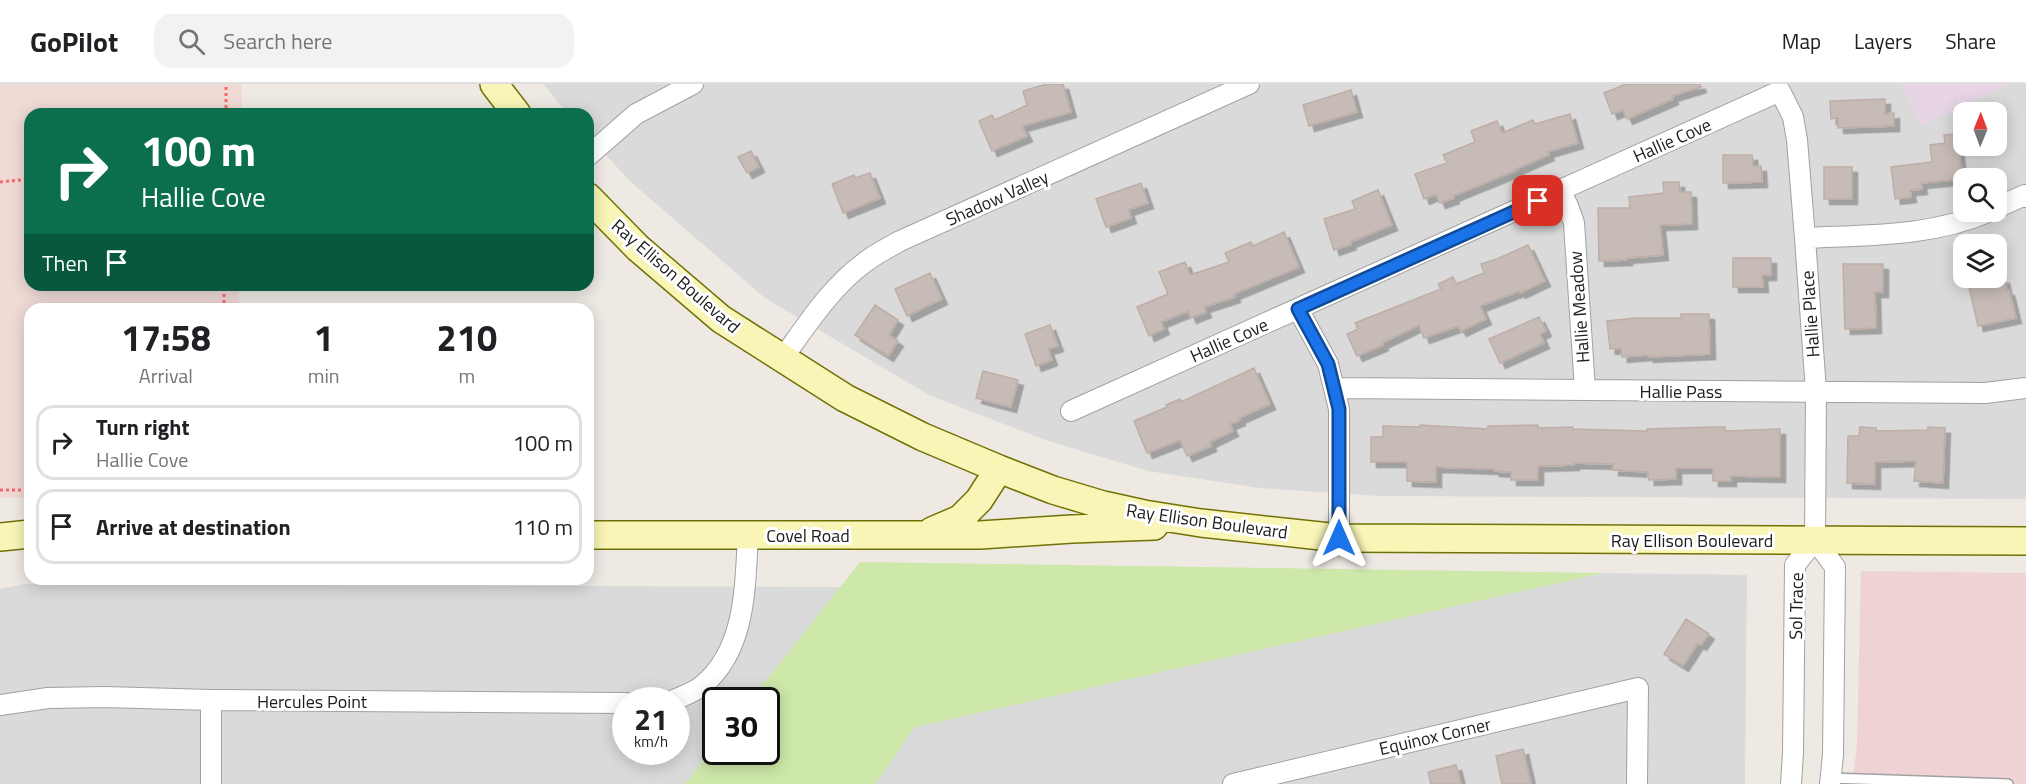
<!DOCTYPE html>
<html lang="en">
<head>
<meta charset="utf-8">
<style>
	body { margin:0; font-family:"Titillium Web",sans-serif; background:#f2f2f2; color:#202124; height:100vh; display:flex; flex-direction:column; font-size:22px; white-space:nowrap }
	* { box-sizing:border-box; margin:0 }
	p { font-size:20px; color:#757577 }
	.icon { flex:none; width:33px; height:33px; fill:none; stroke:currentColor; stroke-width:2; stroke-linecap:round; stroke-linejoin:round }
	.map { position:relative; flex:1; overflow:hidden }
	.sheet { position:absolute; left:24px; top:219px; width:570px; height:282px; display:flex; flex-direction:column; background:#fff; border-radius:18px; box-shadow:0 3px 15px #0003 }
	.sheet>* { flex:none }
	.hud { position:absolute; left:24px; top:24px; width:570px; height:183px; border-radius:18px; box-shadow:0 3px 15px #0003; background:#0b6e4f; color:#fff; overflow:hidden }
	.needle { width:39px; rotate:1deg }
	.buttons { position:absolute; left:1953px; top:18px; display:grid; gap:12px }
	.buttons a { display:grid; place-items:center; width:54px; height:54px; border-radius:12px; background:#fff; box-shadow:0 3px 15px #0003; font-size:30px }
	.speed { position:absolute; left:612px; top:603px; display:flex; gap:12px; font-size:30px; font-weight:700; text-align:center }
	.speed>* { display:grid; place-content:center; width:78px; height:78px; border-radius:50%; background:#fff; box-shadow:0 3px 15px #0003; line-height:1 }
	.speed small { font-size:15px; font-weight:400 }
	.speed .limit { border:3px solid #111; border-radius:9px; background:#fff; color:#111 }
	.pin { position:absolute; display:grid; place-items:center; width:51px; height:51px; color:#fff; margin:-26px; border-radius:12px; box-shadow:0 3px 9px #0006 }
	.me { position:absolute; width:66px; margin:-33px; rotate:0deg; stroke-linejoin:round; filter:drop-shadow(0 0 4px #0008) }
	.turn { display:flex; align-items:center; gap:21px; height:126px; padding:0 18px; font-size:27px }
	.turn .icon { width:78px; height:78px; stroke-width:2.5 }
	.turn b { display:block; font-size:42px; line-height:51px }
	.then { display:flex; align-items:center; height:57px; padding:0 18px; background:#0003; gap:12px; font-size:22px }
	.eta { display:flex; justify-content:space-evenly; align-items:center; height:102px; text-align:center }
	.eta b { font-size:36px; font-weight:700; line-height:42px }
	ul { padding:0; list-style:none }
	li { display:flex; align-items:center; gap:18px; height:75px; margin:0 12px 9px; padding:0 6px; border:3px solid #e0e0e0; border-radius:18px }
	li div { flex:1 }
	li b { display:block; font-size:22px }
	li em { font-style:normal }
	header { display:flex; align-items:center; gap:36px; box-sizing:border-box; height:84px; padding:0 30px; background:#fff; border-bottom:2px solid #e0e0e0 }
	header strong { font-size:28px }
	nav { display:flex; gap:33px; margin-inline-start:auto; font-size:21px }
	.search { width:420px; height:54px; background:#f2f2f2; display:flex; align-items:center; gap:15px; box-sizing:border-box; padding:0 21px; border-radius:18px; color:#757577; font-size:22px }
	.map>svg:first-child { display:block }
	.residential { fill:#dbdada; fill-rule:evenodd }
	.commercial { fill:#efd2d4 }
	.industrial { fill:#e7d5e6 }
	.military { fill:#f0dad6 }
	.grass { fill:#cee8a9 }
	.building { fill:#c6bbb6; stroke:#bfaea5; stroke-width:1.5; filter:url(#shadow) }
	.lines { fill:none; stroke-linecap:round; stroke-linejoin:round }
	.lane-casing { stroke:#a1a1a1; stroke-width:12 }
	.street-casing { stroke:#a1a1a1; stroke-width:22 }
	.secondary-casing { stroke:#717206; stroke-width:30 }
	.path { stroke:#f86a6a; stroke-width:3; stroke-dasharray:3 3; stroke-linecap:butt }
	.lane { stroke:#fff; stroke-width:9 }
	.street { stroke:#fff; stroke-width:20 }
	.secondary { stroke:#f8f5b6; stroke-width:27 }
	.route-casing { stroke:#114b97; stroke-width:15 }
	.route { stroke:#1a73e8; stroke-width:10 }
	.labels { text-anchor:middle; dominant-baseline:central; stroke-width:6; stroke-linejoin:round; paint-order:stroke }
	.street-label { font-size:18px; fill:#1d1d1d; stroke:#fff }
</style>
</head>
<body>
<header>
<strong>GoPilot</strong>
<div class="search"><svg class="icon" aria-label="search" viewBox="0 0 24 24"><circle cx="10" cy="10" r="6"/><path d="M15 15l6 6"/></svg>Search here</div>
<nav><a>Map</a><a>Layers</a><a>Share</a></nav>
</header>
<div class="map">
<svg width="2026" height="700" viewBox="0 0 2026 700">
	<defs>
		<filter id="shadow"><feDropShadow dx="5.5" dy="5.5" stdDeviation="0" flood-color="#0004"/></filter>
	</defs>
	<rect width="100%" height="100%" fill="#eee9e3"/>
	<path class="residential" d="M543 0H1902L1921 41 2009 0H2026V415L1379 412 1260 404 1148 387 1045 356 929 311 765 214 631 98 588 52V30H568ZM1964 28H1996V62H1964ZM1964 94H1996V128H1964ZM1964 160H1996V194H1964Z
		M1603 489 1747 491 1745 700H875L915 643Z
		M24 500 841 503 751 616H716L715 662 685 700H0V505ZM626 616H676V668H626Z"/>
	<path class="commercial" d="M1861 487 2026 489V700H1852L1857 662Z"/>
	<path class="industrial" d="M1902 0H2009L1921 41Z"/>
	<path class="military" d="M0 0H242V30H30V201H239L238 225H30V414H0Z"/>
	<path class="grass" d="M860 478 1603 489 915 643 875 700H685L715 662 716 668H766V616H751Z"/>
	<path class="building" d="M1047 0H1063L1071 28 1022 42 1027 52 992 67 979 37 992 31 995 36 1027 21 1023 7Z
		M1626 0H1700L1701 3 1672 12 1673 15 1627 35 1623 26 1612 30 1604 9Z
		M1351 6 1357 28 1309 42 1303 21Z
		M1885 15V30L1894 29V42L1838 44V34L1831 35 1830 17Z
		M1570 30 1578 59 1547 68 1549 71 1516 85 1517 86 1453 112 1454 114 1440 119 1436 110 1424 115 1415 90 1447 79 1443 71 1475 58 1471 47 1497 37 1502 49 1533 36 1535 40Z
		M1957 50 1962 95 1921 99 1922 105 1910 106 1911 113 1895 115 1891 83 1932 78 1930 61 1945 59 1944 51Z
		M751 67 759 83 747 89 738 73Z
		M1723 71H1752L1753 82H1761L1762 98 1723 99Z
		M1824 83H1852V115H1824Z
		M870 89 880 114 843 129 832 100 854 91 855 94Z
		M1663 98H1679L1680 108H1691L1692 140 1660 141 1663 171 1627 174V176L1599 177 1598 124H1630L1629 113 1664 109Z
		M1141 99 1148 119 1128 126 1131 134 1106 143 1096 115Z
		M1378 106 1392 141 1350 158 1351 160 1334 166 1324 135 1355 125 1352 117Z
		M1284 148 1299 183 1234 210 1235 213 1204 223 1206 228 1191 234 1188 227 1161 238 1164 245 1149 252 1137 223 1168 210 1159 188 1185 178 1190 191 1229 178 1225 169 1251 158 1253 162Z
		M1528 161 1545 197 1520 209 1519 207 1480 222 1486 235 1461 247 1458 242 1424 254 1419 241 1382 259 1383 261 1357 272 1347 250 1358 245 1355 239 1441 205 1438 200 1453 193 1456 200 1484 189 1481 180 1497 175Z
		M1733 174H1771V191H1762L1763 203H1733Z
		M1843 180H1883V208H1875L1876 244 1845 245Z
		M930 189 942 215 907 232 895 205Z
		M1967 194H2004L2007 207 2009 206 2016 234 1978 242Z
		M875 221 898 236 889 251 898 257 888 272 855 251Z
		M1681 230H1709L1710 270 1648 273V271L1622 273 1621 264 1610 265 1607 237 1635 234H1681Z
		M1539 233 1546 247 1540 250 1544 259 1500 279 1489 255Z
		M1050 241 1058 262 1048 265 1052 276 1036 282 1025 250Z
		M1254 284 1270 320 1239 334 1240 336 1230 340 1233 347 1210 358 1211 362 1187 372 1180 356 1147 369 1134 337 1167 323 1166 321 1180 315 1181 318Z
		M983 287 1018 296 1011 323 976 314Z
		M1420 341 1488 345V342L1538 341V344L1573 343V345L1647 347V345L1714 343H1725V347L1780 345V393L1731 392V397H1713V384H1676V395L1649 396 1648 388 1613 386V380L1574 379V381L1538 382V396H1511V388L1494 387V385L1436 383V398L1407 397V378H1371V353H1383V342L1420 343Z
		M1860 343 1876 344V347L1928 346V343L1945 344 1943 399 1914 397 1916 377 1875 378V400L1847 399 1848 352H1859Z
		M1686 535 1709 550 1701 561 1698 559 1683 582 1664 570Z
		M1523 665 1531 700H1502L1496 672Z
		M1456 681 1461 700H1431L1428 688Z"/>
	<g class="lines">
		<defs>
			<path id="lane" d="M1830 694 2008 700"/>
			<path id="street" d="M588 72 636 30 693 0
				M1560 107 1568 122 1574 139 1585 306
				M1996 124 2025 111 2026 113
				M1805 154C1867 151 1930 153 1988 128
				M1298 225 1328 280 1339 325V454
				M782 275C807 241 830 204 864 179 875 170 888 164 900 157L1249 0
				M1336 304 1985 309 2026 304
				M1071 327 1780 7 1793 33 1797 56 1805 154 1816 307 1815 456
				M674 616C683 612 695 608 703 601 746 565 745 503 748 451
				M0 621 48 614 105 613 211 616 626 619
				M211 700V616
				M1233 700 1638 604 1637 700
				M1791 700 1793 669 1795 481 1815 456 1835 483 1833 671 1830 700"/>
			<path id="secondary" d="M494 0 517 30
				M588 113 638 164 721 235 845 314 923 353 999 385 1053 406 1103 421 1144 430 1201 439 1339 454 2026 457
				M932 447 960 435 979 416 999 385
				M588 451H980L1072 445 1154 442
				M0 453 30 450"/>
		</defs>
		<use href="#lane" class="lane-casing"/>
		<use href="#street" class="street-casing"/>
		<use href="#secondary" class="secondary-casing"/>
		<path class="path" d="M226 30V0
			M0 98 30 95
			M224 225V201
			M0 406H30"/>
		<use href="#lane" class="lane"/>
		<use href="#street" class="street"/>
		<use href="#secondary" class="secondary"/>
	</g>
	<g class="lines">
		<defs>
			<path id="route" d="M1339 454V325L1328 280 1298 225 1538 117"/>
		</defs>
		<use href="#route" class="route-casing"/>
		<use href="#route" class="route"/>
	</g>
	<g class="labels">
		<g class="street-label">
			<text transform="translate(1672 56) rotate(-24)">Hallie Cove</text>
			<text transform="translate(997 114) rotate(-24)">Shadow Valley</text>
			<text transform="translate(676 192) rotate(41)">Ray Ellison Boulevard</text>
			<text transform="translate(1579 223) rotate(-94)">Hallie Meadow</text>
			<text transform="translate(1810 230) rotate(-94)">Hallie Place</text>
			<text transform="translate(1229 256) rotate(-24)">Hallie Cove</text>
			<text x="1681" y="307">Hallie Pass</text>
			<text transform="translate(1207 437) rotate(8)">Ray Ellison Boulevard</text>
			<text x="808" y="451">Covel Road</text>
			<text x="1692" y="456">Ray Ellison Boulevard</text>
			<text transform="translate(1796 522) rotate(-89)">Sol Trace</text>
			<text x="312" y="617">Hercules Point</text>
			<text transform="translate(1435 652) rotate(-13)">Equinox Corner</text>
		</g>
	</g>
</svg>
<div class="buttons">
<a><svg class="needle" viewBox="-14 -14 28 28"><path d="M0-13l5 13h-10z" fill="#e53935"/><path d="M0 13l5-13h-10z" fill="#757577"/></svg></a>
<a><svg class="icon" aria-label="search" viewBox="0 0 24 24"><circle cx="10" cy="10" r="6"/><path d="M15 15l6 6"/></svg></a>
<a><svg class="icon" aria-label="layers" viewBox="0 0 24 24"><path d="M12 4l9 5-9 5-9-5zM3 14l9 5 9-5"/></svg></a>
</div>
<div class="speed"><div>21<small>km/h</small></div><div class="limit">30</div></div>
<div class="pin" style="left:1538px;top:117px;background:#d93025"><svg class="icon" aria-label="arrive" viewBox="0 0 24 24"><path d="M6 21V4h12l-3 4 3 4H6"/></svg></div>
<svg class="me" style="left:1339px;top:454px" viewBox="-20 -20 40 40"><path d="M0-17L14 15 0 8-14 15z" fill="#1a73e8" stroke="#fff" stroke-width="4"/></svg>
<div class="hud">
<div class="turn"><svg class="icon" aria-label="right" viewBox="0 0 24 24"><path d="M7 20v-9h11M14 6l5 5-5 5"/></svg><div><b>100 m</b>Hallie Cove</div></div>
<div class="then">Then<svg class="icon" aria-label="arrive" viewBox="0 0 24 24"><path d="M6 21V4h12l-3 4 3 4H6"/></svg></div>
</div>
<section class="sheet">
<div class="eta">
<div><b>17:58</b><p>Arrival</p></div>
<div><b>1</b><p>min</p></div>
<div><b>210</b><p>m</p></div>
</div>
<ul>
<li><svg class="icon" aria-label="right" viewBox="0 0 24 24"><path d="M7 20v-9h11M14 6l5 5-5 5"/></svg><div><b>Turn right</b><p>Hallie Cove</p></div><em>100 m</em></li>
<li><svg class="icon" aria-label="arrive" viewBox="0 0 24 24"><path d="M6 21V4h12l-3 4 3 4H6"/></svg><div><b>Arrive at destination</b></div><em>110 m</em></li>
</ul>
</section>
</div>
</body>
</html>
